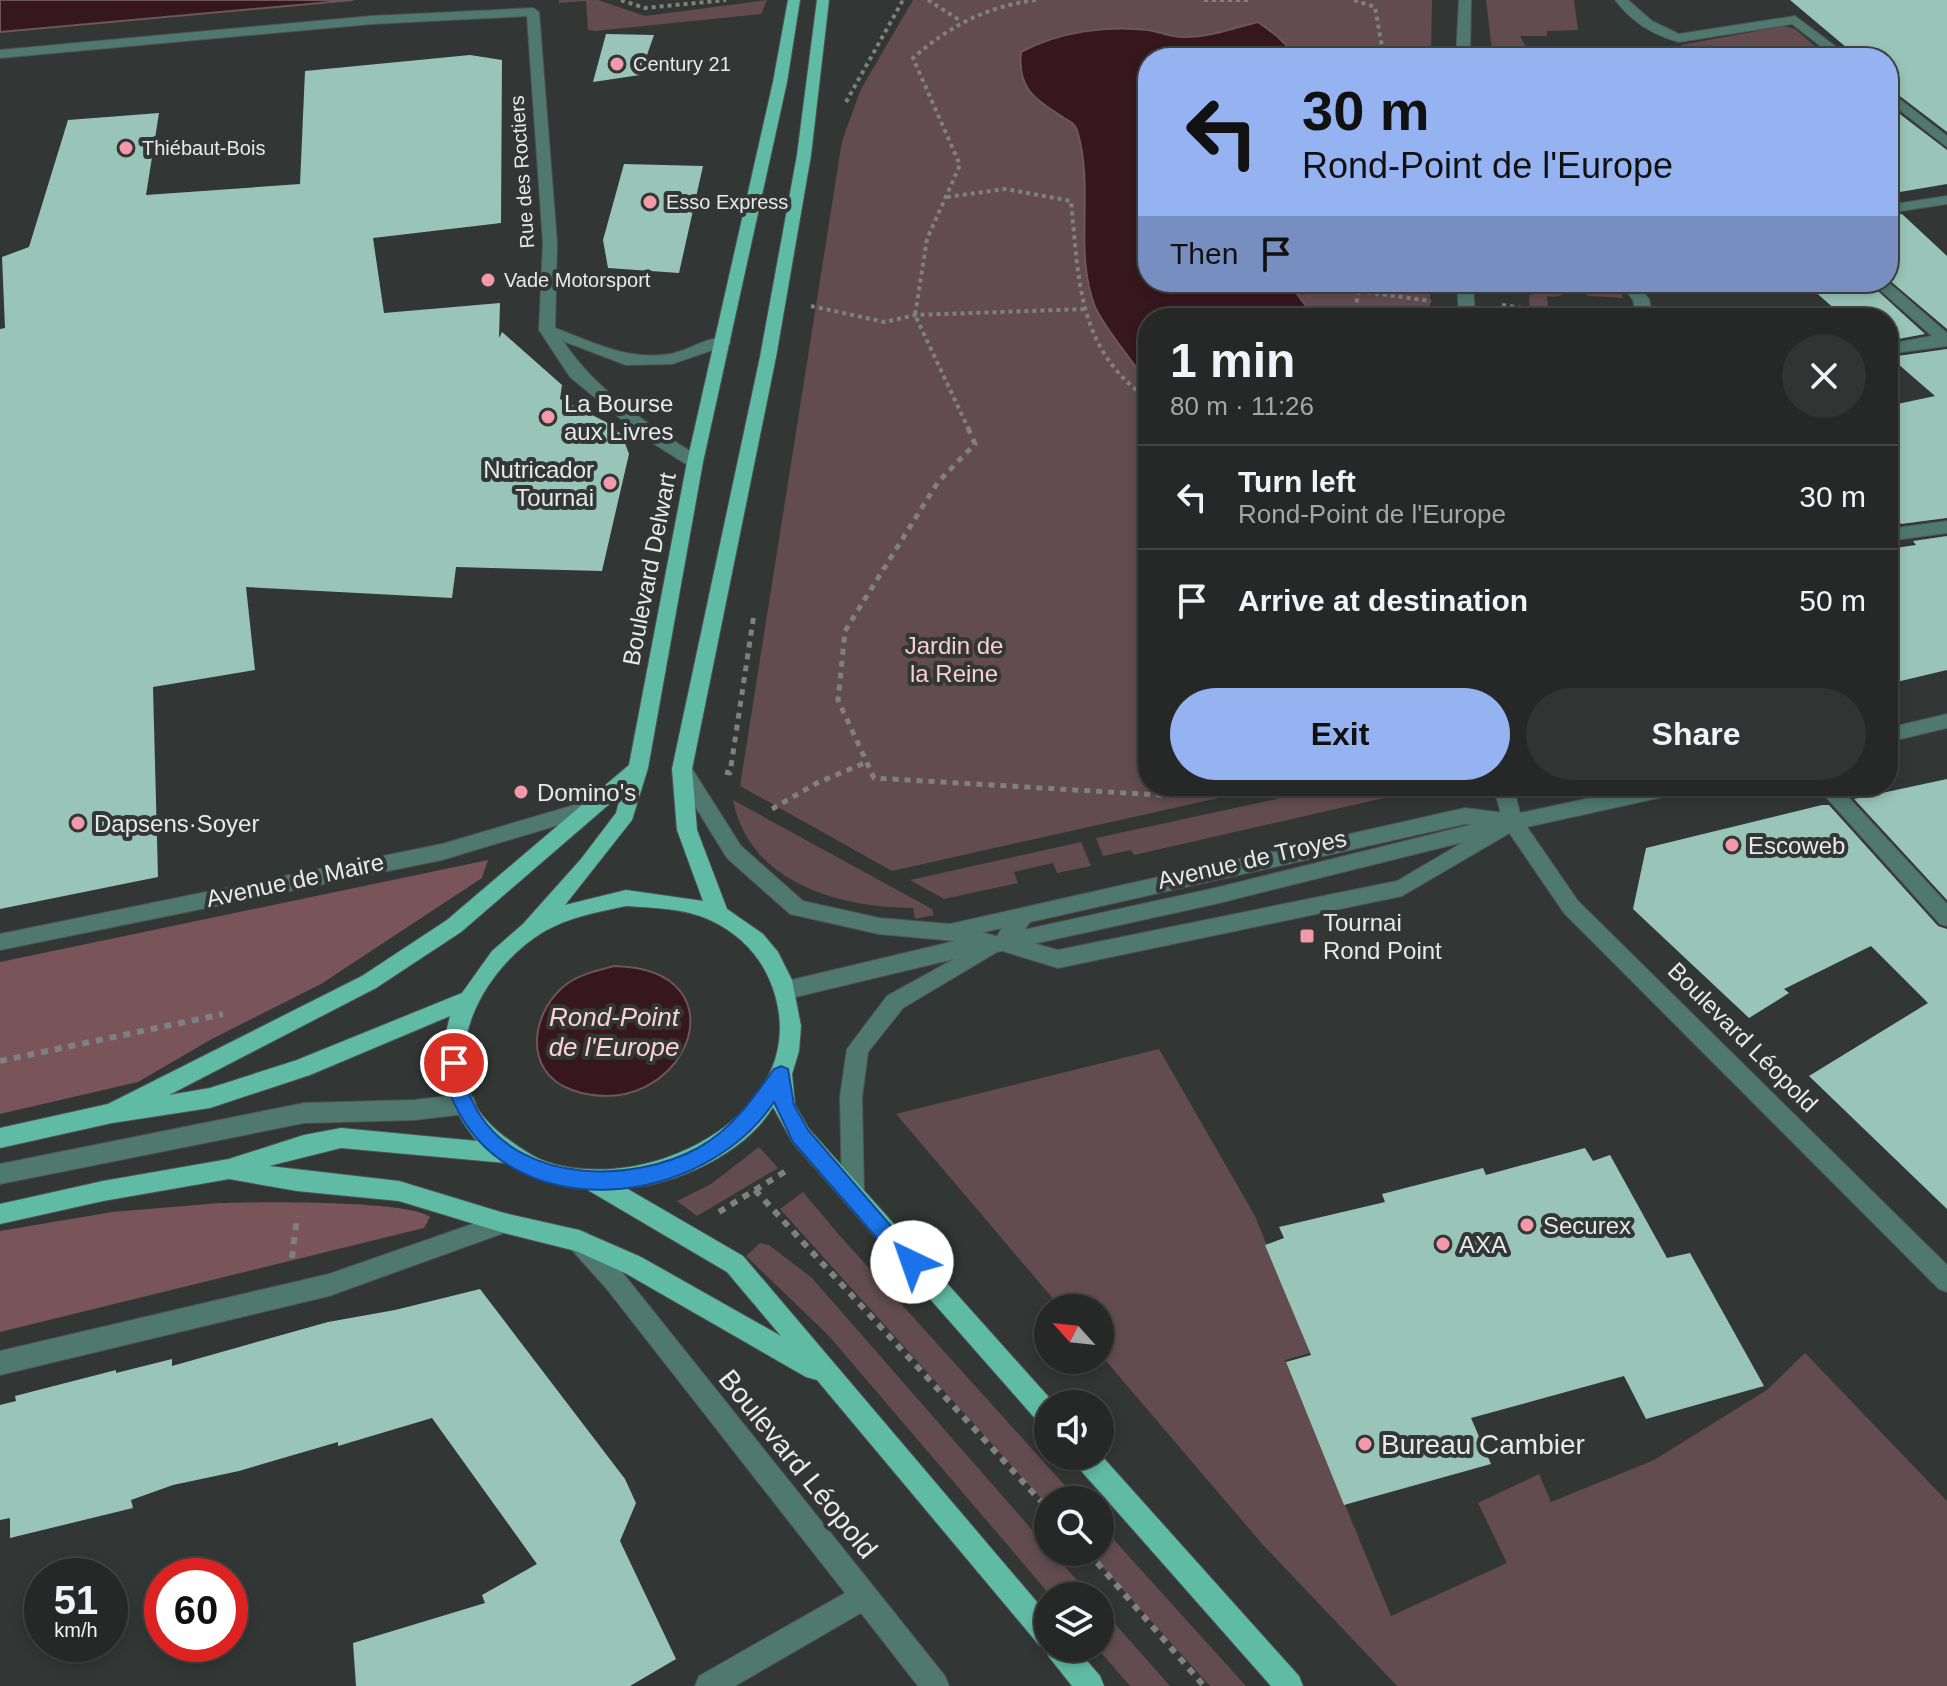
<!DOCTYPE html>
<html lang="en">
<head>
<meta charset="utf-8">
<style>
	body { margin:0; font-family:Arial,sans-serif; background:#323433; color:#f1f3f6; height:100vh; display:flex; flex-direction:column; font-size:30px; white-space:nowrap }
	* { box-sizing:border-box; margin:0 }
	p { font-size:26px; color:#a4a6a7 }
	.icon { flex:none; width:44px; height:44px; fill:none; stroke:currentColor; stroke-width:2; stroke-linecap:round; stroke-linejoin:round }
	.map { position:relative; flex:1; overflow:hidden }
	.panel { position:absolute; left:1138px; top:308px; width:760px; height:488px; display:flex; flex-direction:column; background:#262827; border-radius:32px; box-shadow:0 4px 12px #0003,0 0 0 2px #424444 }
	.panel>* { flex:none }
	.guide { position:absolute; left:1138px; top:48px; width:760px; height:244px; border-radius:32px; box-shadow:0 4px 12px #0003,0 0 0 2px #424444; background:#95b2f1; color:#111; overflow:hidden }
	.needle { width:52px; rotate:297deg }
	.tools { position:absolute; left:1034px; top:1294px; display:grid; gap:16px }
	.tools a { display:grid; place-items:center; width:80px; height:80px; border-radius:50%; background:#262827; box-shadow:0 4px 12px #0003,0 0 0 2px #424444; font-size:40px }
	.speed { position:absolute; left:24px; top:1558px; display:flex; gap:16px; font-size:40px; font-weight:700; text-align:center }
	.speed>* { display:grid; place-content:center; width:104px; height:104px; border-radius:50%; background:#262827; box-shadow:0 4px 12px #0003,0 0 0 2px #424444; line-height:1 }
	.speed small { font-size:20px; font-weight:400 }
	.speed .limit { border:12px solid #d22; background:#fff; color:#111 }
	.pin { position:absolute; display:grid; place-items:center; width:68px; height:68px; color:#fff; margin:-34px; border:4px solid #fff; border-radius:50%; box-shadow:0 2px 8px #0007 }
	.me { position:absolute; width:88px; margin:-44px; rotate:318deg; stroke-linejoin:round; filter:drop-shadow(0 0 6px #0008) }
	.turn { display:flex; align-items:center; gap:28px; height:168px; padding:0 32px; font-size:36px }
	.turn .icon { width:104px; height:104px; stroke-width:2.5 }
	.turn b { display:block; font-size:56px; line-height:68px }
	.then { display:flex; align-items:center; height:76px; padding:0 32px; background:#0003; gap:16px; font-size:30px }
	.round { display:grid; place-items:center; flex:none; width:84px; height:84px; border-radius:42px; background:#323433 }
	.overview { display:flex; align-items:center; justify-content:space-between; height:136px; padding:0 32px }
	h1 { font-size:48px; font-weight:700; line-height:60px }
	.primary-button { display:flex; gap:16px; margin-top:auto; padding:16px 32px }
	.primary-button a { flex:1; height:92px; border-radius:48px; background:#95b2f1; color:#111; font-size:32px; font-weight:700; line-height:92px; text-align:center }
	.primary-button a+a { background:#323433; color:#f1f3f6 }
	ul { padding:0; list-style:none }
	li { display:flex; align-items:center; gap:24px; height:104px; padding:0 32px; border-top:2px solid #424444 }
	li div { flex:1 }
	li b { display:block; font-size:30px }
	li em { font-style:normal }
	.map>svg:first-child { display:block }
	.green { fill:#624c4f }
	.forest { fill:#79545a }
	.water { fill:#37171e; stroke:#6c565b; stroke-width:2 }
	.building { fill:#98c5b8 }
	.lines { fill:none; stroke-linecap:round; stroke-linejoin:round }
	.lane-casing { stroke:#4f5351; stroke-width:2 }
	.street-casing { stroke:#4f5351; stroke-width:2 }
	.primary-casing { stroke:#4f5351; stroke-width:2 }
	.path-far2 { stroke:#7e8180; stroke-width:4; stroke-dasharray:4 4; stroke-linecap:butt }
	.path-far1 { stroke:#7e8180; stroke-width:5; stroke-dasharray:6 6; stroke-linecap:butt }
	.path { stroke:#7e8180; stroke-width:6; stroke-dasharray:7 7; stroke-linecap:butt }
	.lane { fill:#4f796e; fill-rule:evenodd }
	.street { fill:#4f796e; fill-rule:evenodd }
	.primary { fill:#60bba5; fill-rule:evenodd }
	.route { fill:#1a73e8; stroke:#114b97; stroke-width:2 }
	.poi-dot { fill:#f39aaa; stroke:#323634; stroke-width:3 }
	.labels { text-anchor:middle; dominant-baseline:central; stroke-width:8; stroke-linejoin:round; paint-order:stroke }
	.far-poi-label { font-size:20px; fill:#e7eae9; stroke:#323634; text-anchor:start }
	.far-street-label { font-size:20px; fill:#e7eae9; stroke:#323634 }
	.poi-label { font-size:24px; fill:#e7eae9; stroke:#323634; text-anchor:start }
	.street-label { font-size:24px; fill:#e7eae9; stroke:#323634 }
	.park-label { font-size:24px; fill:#f8ced4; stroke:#323634 }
	.water-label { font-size:26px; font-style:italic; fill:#fcd2d8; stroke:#323634 }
	.near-poi-label { font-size:28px; fill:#e7eae9; stroke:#323634; text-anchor:start }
	.near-street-label { font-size:28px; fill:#e7eae9; stroke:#323634 }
</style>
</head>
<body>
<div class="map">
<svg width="1947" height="1686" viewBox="0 0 1947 1686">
	<rect width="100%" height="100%" fill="#323634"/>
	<path class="green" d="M559 0H598L645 16 767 0 761 14 595 31 588 30 586 1 559 3Z
		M913 0H1432L1431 58H1148V282H1430V318H1148V786L1268 787 892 871 740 786 842 141 861 89Z
		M1486 0H1574L1578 30 1547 31V36H1520L1532 58H1493Z
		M1784 26 1795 29 1829 58H1683L1678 49 1681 45Z
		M1583 282H1619L1623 298 1588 296 1581 289 1555 297 1547 296 1549 318H1530L1529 295Z
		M1282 786H1437L1134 855 1131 850 1103 856 1096 838 1277 799Z
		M733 800 932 909 934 915 915 919 913 908C840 908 749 883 733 800Z
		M1081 842 1091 866 1057 873 1053 863 1014 872 1018 883 944 899 910 880Z
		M1159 1049 1255 1216 1310 1353 1285 1360 1391 1616 1507 1563 1478 1503 1539 1474 1551 1502 1654 1460 1767 1390 1805 1353 1947 1501V1686H1397L1263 1545 1100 1354V1308H1061L896 1114Z
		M759 1147 778 1168 697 1216 677 1201 711 1184Z
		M803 1192 840 1236 1078 1500H1048V1506L780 1209Z
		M760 1243 769 1245 812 1278 1048 1548V1552H1052L1091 1596H1051L829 1336 746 1256Z
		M1100 1525 1114 1540 1246 1686H1210L1089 1552H1100Z
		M1100 1607 1170 1686H1130L1097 1648H1100Z"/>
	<path class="forest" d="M488 860 482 878 321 984 210 1040 138 1082 0 1114V962Z
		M220 1203C255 1202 408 1200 430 1217L424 1228 0 1332V1231L112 1212Z"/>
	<path class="water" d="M0 0H353L0 32Z
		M1258 22 1277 36 1299 58H1148V282H1296L1297 294 1315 318H1148V376L1140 373C1127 354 1104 327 1095 307 1073 250 1095 190 1077 130 1074 123 1071 122 1064 118 1035 99 1017 89 1021 52 1058 32 1107 25 1148 30 1161 32 1173 38 1185 37 1210 37 1234 28 1258 22Z
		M614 966C751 969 683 1128 572 1090 521 1072 531 1010 568 983 582 974 598 970 614 966Z"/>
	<path class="building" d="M1790 0H1947V132L1888 87V58H1859Z
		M606 34 654 35 640 75 593 82Z
		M470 55 502 60 501 223 373 238 384 313 500 303 499 338 502 332 562 385 560 399 606 422 622 435 629 454 602 571 456 567 452 598 246 587 255 670 153 687 158 877 0 909V329L5 328 2 257 29 247 68 120 159 113 146 195 300 184 305 71Z
		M1888 105 1947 150V184L1888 194Z
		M624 164 703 166 679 273 608 268 603 240Z
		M1902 214 1947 256V329L1888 279V216Z
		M1804 282H1868L1925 334 1888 341V318H1845Z
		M1947 349V518L1901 524 1888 507V406L1935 396 1890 357Z
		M1947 536V670L1888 684V549L1916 545 1913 541Z
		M1947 779V900L1854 799Z
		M1822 805H1829L1938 926 1947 929V1209L1809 1076 1928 1003 1871 946 1784 989 1789 993 1749 1018 1633 909 1646 848Z
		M1585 1148 1593 1161 1610 1155 1667 1258 1690 1253 1764 1386 1646 1419 1624 1376 1471 1418 1491 1464 1344 1505 1286 1362 1311 1355 1265 1245 1284 1238 1279 1227 1385 1202 1382 1194 1483 1168 1486 1175Z
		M480 1289 625 1479 636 1503 620 1541 676 1659 630 1686H356L353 1643 485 1603 482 1595 537 1564 432 1418 338 1446V1442L239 1471 173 1485 131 1500 133 1508 10 1538V1518L0 1520V1405L16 1401 15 1396 116 1370V1373L172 1359V1366L328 1322 395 1310Z"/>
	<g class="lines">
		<defs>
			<path id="lane" d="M1619 282H1635L1649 299 1653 318H1637L1633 300Z
				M1871 282H1888L1947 333V346L1888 354V344L1932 336Z
				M1947 521V533L1888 541V529Z
				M1816 786H1838L1947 904V926L1940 924Z
				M1465 808 1513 814 1520 817 1523 822 1520 827 1402 896 1058 968 996 949 993 943 1002 928 950 940 943 938 940 932 943 926 950 924ZM1465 824 1489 827 1397 881 1058 950 1018 939 1030 922Z
				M465 1094 473 1097 476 1104 473 1111 465 1114 414 1120 304 1123 0 1184V1164L304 1103 414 1100Z"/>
			<path id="street" d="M1459 0H1471L1470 58H1456Z
				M1615 0H1628L1652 21 1679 34 1795 16 1851 58H1836L1792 24 1679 42C1652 35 1632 22 1615 0Z
				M533 8 539 12 557 243 555 328C592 342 628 361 670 354 689 351 710 334 730 338V344L672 364 626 365 563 341C597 392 650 426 701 458L703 462 701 466H689L643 437 570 377 539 330 543 243 527 16 372 24 0 58V50L372 16Z
				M1888 90 1947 136V147L1888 101Z
				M1947 196V204L1888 213V205Z
				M1457 282H1473L1475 318H1459Z
				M1947 714V728L1888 742V728Z
				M682 762 689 764 741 846 803 901 879 918 950 924 996 936 1215 888 1502 817 1493 786H1513L1520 813 1646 786H1691L1688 791 1681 793 1527 827 1578 901 1947 1265V1292L1939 1289 1564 913 1508 831 1215 904 997 952 903 1008 868 1052 862 1097 864 1196 861 1203 853 1206 845 1203 842 1196 840 1097 847 1049 887 996 954 959 787 999 779 996 776 990 779 984 787 981 955 941 879 934 790 914 727 858 672 769 675 764Z
				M588 801 595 804 598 809 595 814 442 860 0 950V934L442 844Z
				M504 1213 512 1216 516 1223 512 1230 329 1296 0 1375V1351L329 1274Z
				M579 1230 587 1233 622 1272 945 1676 949 1686H918L861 1613 735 1686H695L699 1676 845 1593 606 1288 571 1249 567 1241 571 1233Z"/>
			<path id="primary" d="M788 0H800L787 82 703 462 648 768 632 820 565 905 626 890 703 901 677 830 672 769 760 357 797 155 817 0H829L811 155 776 357 692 769 697 830 727 909 763 934 778 952 792 980 801 1026 799 1051 792 1074 795 1105 809 1129 1055 1404H1048V1427L1039 1423 793 1143 773 1107C745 1153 678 1184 626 1188L743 1256 1048 1615V1648H1076L1100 1676 1104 1686H1072L1049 1657 1045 1648 1039 1645 817 1380 806 1377 625 1273 576 1251 504 1233 399 1201 297 1191 229 1179 103 1201 0 1224V1204L103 1181 229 1159 304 1135 341 1128 477 1141C445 1103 437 1064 450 1016L310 1075 210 1108 112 1123 0 1148V1128L108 1104 362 976 447 920 629 765 687 462 773 82ZM621 794 616 813 581 859 523 924 492 951 462 993 297 1060 210 1088 169 1095 376 988 461 932ZM626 906C653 908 684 908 710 920 742 935 765 960 775 995 804 1094 698 1163 613 1169 586 1171 553 1168 530 1154 510 1141 488 1127 476 1106 441 1042 489 964 545 931 570 917 598 912 626 906ZM341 1148 506 1163C530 1178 558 1185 586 1189L727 1272 781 1336 641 1257 579 1230 504 1213 399 1181 269 1166Z
				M1100 1454 1299 1676 1303 1686H1271L1076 1465 1072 1456Z"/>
		</defs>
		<use href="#lane" class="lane-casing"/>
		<use href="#street" class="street-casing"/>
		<use href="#primary" class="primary-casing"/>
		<path class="path-far2" d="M621 0 645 8 726 0
			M928 0 961 21
			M1204 0H1248
			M1354 0 1375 7 1384 58
			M846 102 903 0
			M947 197 1006 189 1071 201C1079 280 1077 349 1148 399
			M1359 291 1431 301
			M1502 305 1548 312
			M811 306 885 322 915 315 1086 309
			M1353 318 1361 282
			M969 430 915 315 927 239 960 165 913 58C949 26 988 6 1036 0"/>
		<path class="path-far1" d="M968 428 975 444 938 482 845 631 838 700 874 778 1177 796 1229 786
			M725 772 730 773 754 614
			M772 809 817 783 867 762"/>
		<path class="path" d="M0 1061 223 1014
			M755 1190 1048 1509
			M719 1212 786 1171
			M292 1258 297 1216
			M1088 1552 1204 1686"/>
		<use href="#lane" class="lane"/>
		<use href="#street" class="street"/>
		<use href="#primary" class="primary"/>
	</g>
	<path class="route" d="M454 1055 461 1057C465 1065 464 1072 465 1081 467 1091 474 1106 480 1115 525 1184 633 1183 698 1148 732 1129 753 1099 774 1069L781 1066 788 1069 794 1105 808 1130 922 1262 919 1269 912 1272 904 1269 793 1142 774 1102C704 1207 513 1230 454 1103 448 1089 440 1073 447 1057Z"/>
	<g class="poi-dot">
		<circle cx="617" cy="64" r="8"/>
		<circle cx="126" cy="148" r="8"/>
		<circle cx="650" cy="202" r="8"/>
		<circle cx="488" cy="280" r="8"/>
		<circle cx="548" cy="417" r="8"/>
		<circle cx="610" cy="483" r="8"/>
		<circle cx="521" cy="792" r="8"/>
		<circle cx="78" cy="823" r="8"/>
		<circle cx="1732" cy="845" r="8"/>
		<rect x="1299" y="928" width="16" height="16" rx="4"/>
		<circle cx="1527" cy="1225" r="8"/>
		<circle cx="1443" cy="1244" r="8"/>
		<circle cx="1365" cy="1444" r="8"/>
	</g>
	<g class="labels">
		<g class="far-poi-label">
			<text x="633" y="64">Century 21</text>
			<text x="142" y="148">Thiébaut-Bois</text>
			<text x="666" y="202">Esso Express</text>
			<text x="504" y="280">Vade Motorsport</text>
		</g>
		<g class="far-street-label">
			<text transform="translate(522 172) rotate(-94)">Rue des Roctiers</text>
		</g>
		<g class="poi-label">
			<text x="564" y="403">La Bourse<tspan x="564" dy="28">aux Livres</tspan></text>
			<text x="594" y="469" text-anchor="end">Nutricador<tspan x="594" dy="28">Tournai</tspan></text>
			<text x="537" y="792">Domino's</text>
			<text x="94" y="823">Dapsens·Soyer</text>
			<text x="1748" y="845">Escoweb</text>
			<text x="1323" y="922">Tournai<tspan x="1323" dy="28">Rond Point</tspan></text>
			<text x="1543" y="1225">Securex</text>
			<text x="1459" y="1244">AXA</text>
		</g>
		<g class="street-label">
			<text transform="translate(649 569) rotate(-79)">Boulevard Delwart</text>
			<text transform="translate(1252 859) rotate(-13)">Avenue de Troyes</text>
			<text transform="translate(295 880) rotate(-12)">Avenue de Maire</text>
			<text transform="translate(1743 1037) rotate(45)">Boulevard Léopold</text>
		</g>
		<g class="park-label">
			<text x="954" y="645">Jardin de<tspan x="954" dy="28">la Reine</tspan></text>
		</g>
		<g class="water-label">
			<text x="614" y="1017">Rond-Point<tspan x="614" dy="30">de l'Europe</tspan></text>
		</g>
		<g class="near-poi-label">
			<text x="1381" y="1444">Bureau Cambier</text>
		</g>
		<g class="near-street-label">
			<text transform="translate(798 1464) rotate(51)">Boulevard Léopold</text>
		</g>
	</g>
</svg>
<div class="tools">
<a><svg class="needle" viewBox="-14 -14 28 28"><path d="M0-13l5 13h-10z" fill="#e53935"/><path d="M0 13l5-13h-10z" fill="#a4a6a7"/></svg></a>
<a><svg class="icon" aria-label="sound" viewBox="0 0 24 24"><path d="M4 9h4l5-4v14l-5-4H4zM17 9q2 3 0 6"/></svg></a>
<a><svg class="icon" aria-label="search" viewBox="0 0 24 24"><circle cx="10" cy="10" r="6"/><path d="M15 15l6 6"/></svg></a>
<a><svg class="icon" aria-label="layers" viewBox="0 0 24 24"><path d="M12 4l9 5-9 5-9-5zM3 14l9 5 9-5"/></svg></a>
</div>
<div class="speed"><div>51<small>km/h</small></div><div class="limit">60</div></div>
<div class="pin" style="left:454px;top:1063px;background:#d93025"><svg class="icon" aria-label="arrive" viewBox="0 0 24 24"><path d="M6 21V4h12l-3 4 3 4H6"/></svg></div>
<svg class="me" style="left:912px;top:1262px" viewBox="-20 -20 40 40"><circle r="19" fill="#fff"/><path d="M0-13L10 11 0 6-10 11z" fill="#1a73e8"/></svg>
<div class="guide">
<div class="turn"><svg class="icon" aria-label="left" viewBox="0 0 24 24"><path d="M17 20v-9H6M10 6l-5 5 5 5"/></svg><div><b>30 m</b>Rond-Point de l'Europe</div></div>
<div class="then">Then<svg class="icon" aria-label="arrive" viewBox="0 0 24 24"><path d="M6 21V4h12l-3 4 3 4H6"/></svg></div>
</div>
<section class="panel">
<div class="overview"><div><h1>1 min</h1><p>80 m · 11:26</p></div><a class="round"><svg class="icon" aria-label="close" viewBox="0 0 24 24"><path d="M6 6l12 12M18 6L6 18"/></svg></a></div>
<ul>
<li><svg class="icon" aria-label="left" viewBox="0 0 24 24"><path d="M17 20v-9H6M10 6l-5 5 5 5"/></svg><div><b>Turn left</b><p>Rond-Point de l'Europe</p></div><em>30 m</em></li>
<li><svg class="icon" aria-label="arrive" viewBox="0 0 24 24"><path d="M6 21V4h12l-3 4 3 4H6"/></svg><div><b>Arrive at destination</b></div><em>50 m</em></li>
</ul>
<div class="primary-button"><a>Exit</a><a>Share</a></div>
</section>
</div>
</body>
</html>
